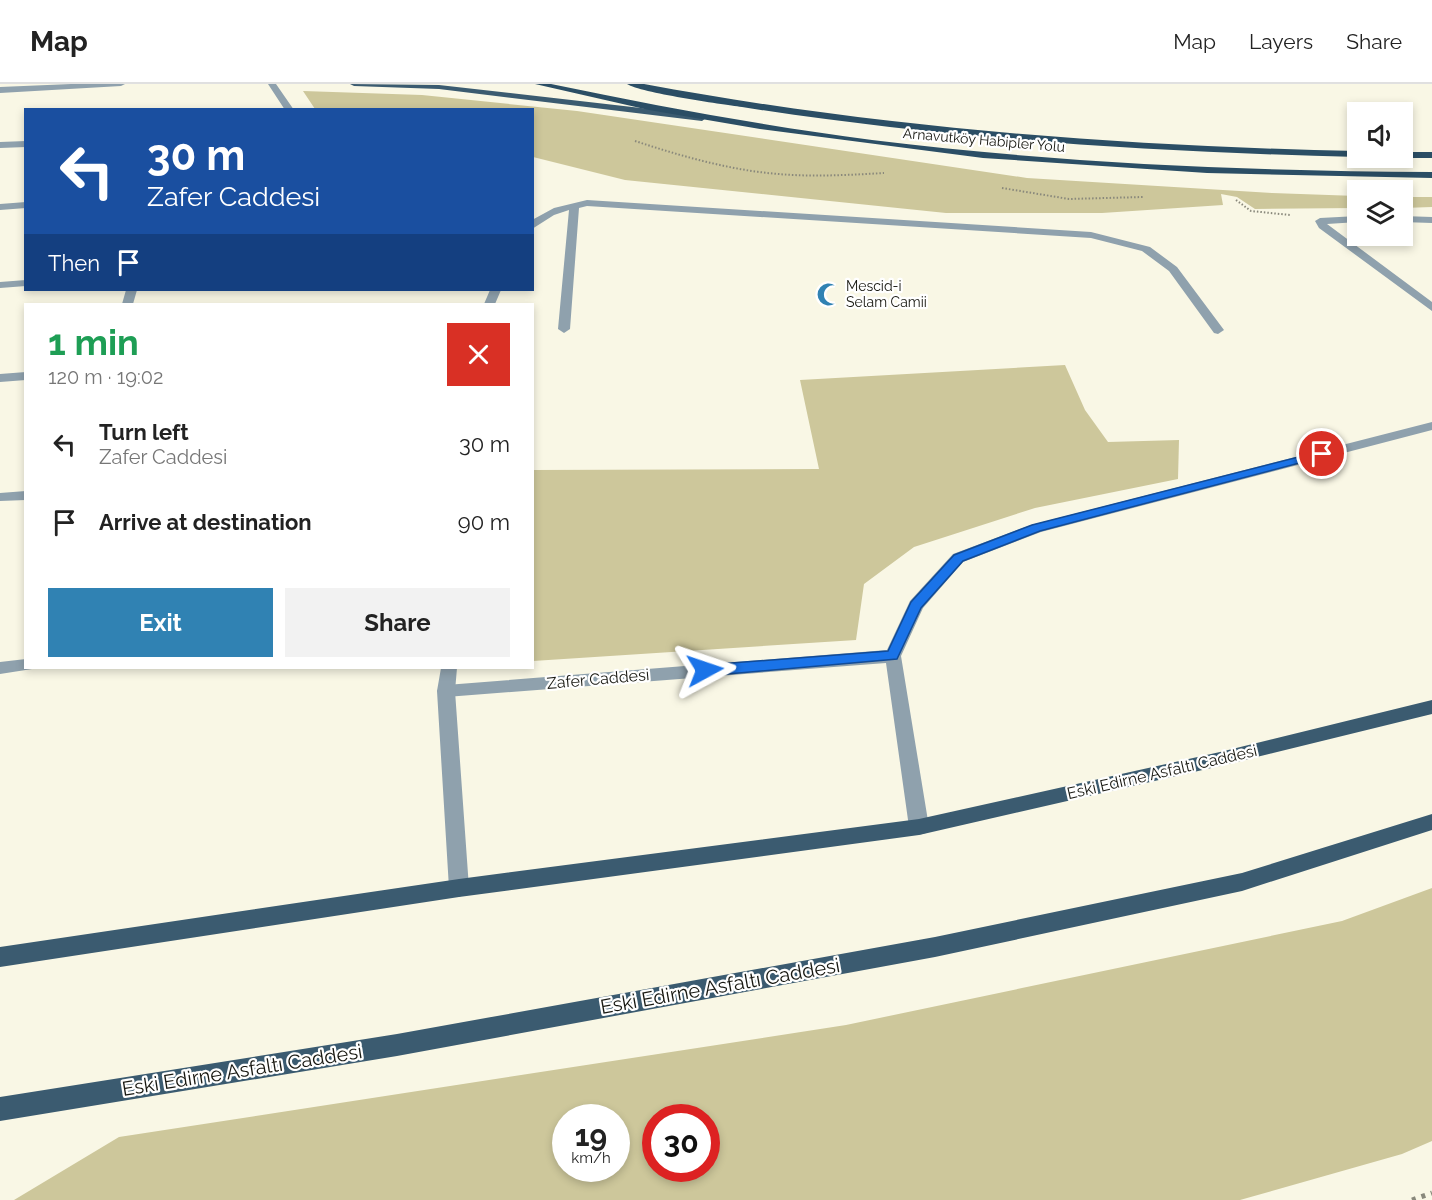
<!DOCTYPE html>
<html lang="en">
<head>
<meta charset="utf-8">
<style>
	body { margin:0; font-family:Raleway,sans-serif; background:#f2f2f2; color:#222; height:100vh; display:flex; flex-direction:column; font-size:22px; white-space:nowrap }
	* { box-sizing:border-box; margin:0 }
	p { font-size:20px; color:#767676 }
	.icon { flex:none; width:33px; height:33px; fill:none; stroke:currentColor; stroke-width:2; stroke-linecap:round; stroke-linejoin:round }
	.map { position:relative; flex:1; overflow:hidden }
	.details { position:absolute; left:24px; top:219px; width:510px; height:366px; display:flex; flex-direction:column; background:#fff; border-radius:0px; box-shadow:0 3px 9px #0003 }
	.details>* { flex:none }
	.hud { position:absolute; left:24px; top:24px; width:510px; height:183px; border-radius:0px; box-shadow:0 3px 9px #0003; background:#1a4fa0; color:#fff; overflow:hidden }
	.controls { position:absolute; left:1347px; top:18px; display:grid; gap:12px }
	.controls a { display:grid; place-items:center; width:66px; height:66px; border-radius:0px; background:#fff; box-shadow:0 3px 9px #0003; font-size:30px }
	.speed { position:absolute; left:552px; top:1020px; display:flex; gap:12px; font-size:30px; font-weight:700; text-align:center }
	.speed>* { display:grid; place-content:center; width:78px; height:78px; border-radius:50%; background:#fff; box-shadow:0 3px 9px #0003; line-height:1 }
	.speed small { font-size:15px; font-weight:400 }
	.speed .limit { border:9px solid #d22; background:#fff; color:#111 }
	.pin { position:absolute; display:grid; place-items:center; width:51px; height:51px; color:#fff; margin:-26px; border:3px solid #fff; border-radius:50%; box-shadow:0 2px 6px #0007 }
	.me { position:absolute; width:66px; margin:-33px; rotate:85deg; stroke-linejoin:round; filter:drop-shadow(0 0 4px #0008) }
	.turn { display:flex; align-items:center; gap:21px; height:126px; padding:0 24px; font-size:27px }
	.turn .icon { width:78px; height:78px; stroke-width:2.5 }
	.turn b { display:block; font-size:42px; line-height:51px }
	.then { display:flex; align-items:center; height:57px; padding:0 24px; background:#0003; gap:12px; font-size:22px }
	.round { display:grid; place-items:center; flex:none; width:63px; height:63px; border-radius:0px; background:#f2f2f2 }
	.overview { display:flex; align-items:center; justify-content:space-between; height:102px; padding:0 24px }
	h1 { font-size:36px; font-weight:700; line-height:45px; color:#1e9e55 }
	.cta { display:flex; gap:12px; margin-top:auto; padding:12px 24px }
	.cta a { flex:1; height:69px; border-radius:0px; background:#3082b3; color:#fff; font-size:24px; font-weight:700; line-height:69px; text-align:center }
	.cta a+a { background:#f2f2f2; color:#222 }
	ul { padding:0; list-style:none }
	li { display:flex; align-items:center; gap:18px; height:78px; padding:0 24px }
	li div { flex:1 }
	li b { display:block; font-size:22px }
	li em { font-style:normal }
	header { display:flex; align-items:center; gap:36px; box-sizing:border-box; height:84px; padding:0 30px; background:#fff; border-bottom:2px solid #e0e0e0 }
	header strong { font-size:28px }
	nav { display:flex; gap:33px; margin-inline-start:auto; font-size:21px }
	.map>svg:first-child { display:block }
	.green { fill:#cdc79b; fill-rule:evenodd }
	.lines { fill:none; stroke-linecap:round; stroke-linejoin:round }
	.path-far1 { stroke:#89887b; stroke-width:2; stroke-dasharray:1.5 2; stroke-linecap:butt }
	.path { stroke:#89887b; stroke-width:5; stroke-dasharray:4 6; stroke-linecap:butt }
	.service { fill:#8fa1ad; fill-rule:evenodd }
	.minor { fill:#8fa1ad; fill-rule:evenodd }
	.tertiary { fill:#8fa1ad; fill-rule:evenodd }
	.primary { fill:#3b5b70; fill-rule:evenodd }
	.trunk { fill:#2b4e65; fill-rule:evenodd }
	.route { fill:#1a73e8; stroke:#114b97; stroke-width:1.5 }
	.labels { text-anchor:middle; dominant-baseline:central; stroke-width:4.5; stroke-linejoin:round; paint-order:stroke }
	.far-street-label { font-size:14px; fill:#171710; stroke:#fff }
	.far-poi-label { font-size:14px; fill:#171710; stroke:#fff; text-anchor:start }
	.street-label { font-size:16px; fill:#171710; stroke:#fff }
	.near-street-label { font-size:20px; fill:#171710; stroke:#fff }
</style>
</head>
<body>
<header>
<strong>Map</strong>
<nav><a>Map</a><a>Layers</a><a>Share</a></nav>
</header>
<div class="map">
<svg width="1432" height="1116" viewBox="0 0 1432 1116">
	<rect width="100%" height="100%" fill="#f9f7e5"/>
	<path class="green" d="M303 7 422 11 577 27 1027 94 1272 109 1357 112V124L1255 125 1237 113 1221 110 1223 121 1102 129H946L625 96 533 73 532 26 315 25Z
		M1402 113H1432V123L1403 124Z
		M1065 281 1085 326 1108 358 1179 356 1178 395 1035 424 914 463 864 500 856 556 533 577V386L819 385 800 296Z
		M1432 804V1057L1402 1070 1240 1116H14L119 1053 846 941 1342 837ZM566 1034H616V1084H566ZM656 1034H706V1084H656Z"/>
	<g class="lines">
		<path class="path-far1" d="M635 57C681 72 729 86 778 90 813 93 849 91 884 89
			M1002 104 1069 115 1143 113
			M1236 116 1251 127 1290 131"/>
		<path class="path" d="M1412 1116 1432 1109"/>
		<path class="service" d="M587 116 1091 148 1150 163 1177 183 1224 246 1218 250 1214 249 1169 187 1142 167 1091 154 587 122 579 124 570 245 564 249 558 245 569 126 554 131 532 145V136L554 124Z
			M490 206H501L495 220H484Z"/>
		<path class="minor" d="M268 0H276L294 26H285Z
			M26 57V63L0 64V58Z
			M26 118V124L0 126V120Z
			M1358 132V138L1327 140 1432 218V227L1319 144 1315 137 1320 134Z
			M1402 132 1432 133V139L1402 138Z
			M26 196V202L0 204V198Z
			M126 206H137L133 220H122Z
			M26 288V296L0 298V290Z
			M1432 338V346L1041 448 963 478 923 524 901 572 929 743 926 749 919 751 912 749 909 743 886 579 446 613 440 612 437 607 440 602 446 601 887 566 910 517 953 470 1031 441Z
			M26 407V416L0 417V409Z"/>
		<path class="tertiary" d="M71 0H125L121 2 0 9V3Z
			M26 575V584H33L32 585 0 590V578Z
			M441 584H457L455 607 469 804 466 810 459 813 452 810 449 804 437 607Z"/>
		<path class="primary" d="M350 0 439 1 702 31 706 34 702 37 439 5 354 2Z
			M1432 616V630L1220 682 919 751 459 813 0 883V863L459 795 919 735 1220 668Z
			M1432 730V746L1242 807 935 873 397 972 0 1037V1013L397 950 935 853 1242 789Z"/>
		<path class="trunk" d="M535 0H551C657 22 764 42 872 56 1058 79 1245 87 1432 88V94L1207 89 983 74 760 45 649 26Z
			M627 0H644C880 44 1118 62 1358 67V73C1151 68 946 55 742 23 721 20 641 9 627 0Z
			M1402 68H1432V74H1402Z"/>
	</g>
	<path class="route" d="M1322 367 1326 368V372L1040 447 963 477 921 524 897 575 705 592 698 586 705 581 888 567 911 518 954 471 1032 441Z"/>
	<defs>
		<symbol id="mosque-bare" viewBox="-9 -9 18 18"><path d="M3.5-4.9A6 6 0 1 0 3.5 4.9A5 5 0 1 1 3.5-4.9Z" fill="#3082b3" stroke="#fff" stroke-width="2.5" paint-order="stroke"/></symbol>
	</defs>
	<g fill-rule="evenodd">
		<use href="#mosque-bare" x="812" y="194" width="33" height="33"/>
	</g>
	<g class="labels">
		<g class="far-street-label">
			<text transform="translate(984 56) rotate(5)">Arnavutköy Habipler Yolu</text>
		</g>
		<g class="far-poi-label">
			<text x="846" y="202">Mescid-i<tspan x="846" dy="16">Selam Camii</tspan></text>
		</g>
		<g class="street-label">
			<text transform="translate(598 595) rotate(-5)">Zafer Caddesi</text>
			<text transform="translate(1162 688) rotate(-13)">Eski Edirne Asfaltı Caddesi</text>
		</g>
		<g class="near-street-label">
			<text transform="translate(720 902) rotate(-10)">Eski Edirne Asfaltı Caddesi</text>
			<text transform="translate(242 986) rotate(-9)">Eski Edirne Asfaltı Caddesi</text>
		</g>
	</g>
</svg>
<div class="controls">
<a><svg class="icon" aria-label="sound" viewBox="0 0 24 24"><path d="M4 9h4l5-4v14l-5-4H4zM17 9q2 3 0 6"/></svg></a>
<a><svg class="icon" aria-label="layers" viewBox="0 0 24 24"><path d="M12 4l9 5-9 5-9-5zM3 14l9 5 9-5"/></svg></a>
</div>
<div class="speed"><div>19<small>km/h</small></div><div class="limit">30</div></div>
<div class="pin" style="left:1322px;top:370px;background:#d93025"><svg class="icon" aria-label="arrive" viewBox="0 0 24 24"><path d="M6 21V4h12l-3 4 3 4H6"/></svg></div>
<svg class="me" style="left:705px;top:586px" viewBox="-20 -20 40 40"><path d="M0-17L14 15 0 8-14 15z" fill="#1a73e8" stroke="#fff" stroke-width="4"/></svg>
<div class="hud">
<div class="turn"><svg class="icon" aria-label="left" viewBox="0 0 24 24"><path d="M17 20v-9H6M10 6l-5 5 5 5"/></svg><div><b>30 m</b>Zafer Caddesi</div></div>
<div class="then">Then<svg class="icon" aria-label="arrive" viewBox="0 0 24 24"><path d="M6 21V4h12l-3 4 3 4H6"/></svg></div>
</div>
<section class="details">
<div class="overview"><div><h1>1 min</h1><p>120 m · 19:02</p></div><a class="round" style="background:#d93025;color:#fff"><svg class="icon" aria-label="close" viewBox="0 0 24 24"><path d="M6 6l12 12M18 6L6 18"/></svg></a></div>
<ul>
<li><svg class="icon" aria-label="left" viewBox="0 0 24 24"><path d="M17 20v-9H6M10 6l-5 5 5 5"/></svg><div><b>Turn left</b><p>Zafer Caddesi</p></div><em>30 m</em></li>
<li><svg class="icon" aria-label="arrive" viewBox="0 0 24 24"><path d="M6 21V4h12l-3 4 3 4H6"/></svg><div><b>Arrive at destination</b></div><em>90 m</em></li>
</ul>
<div class="cta"><a>Exit</a><a>Share</a></div>
</section>
</div>
</body>
</html>
